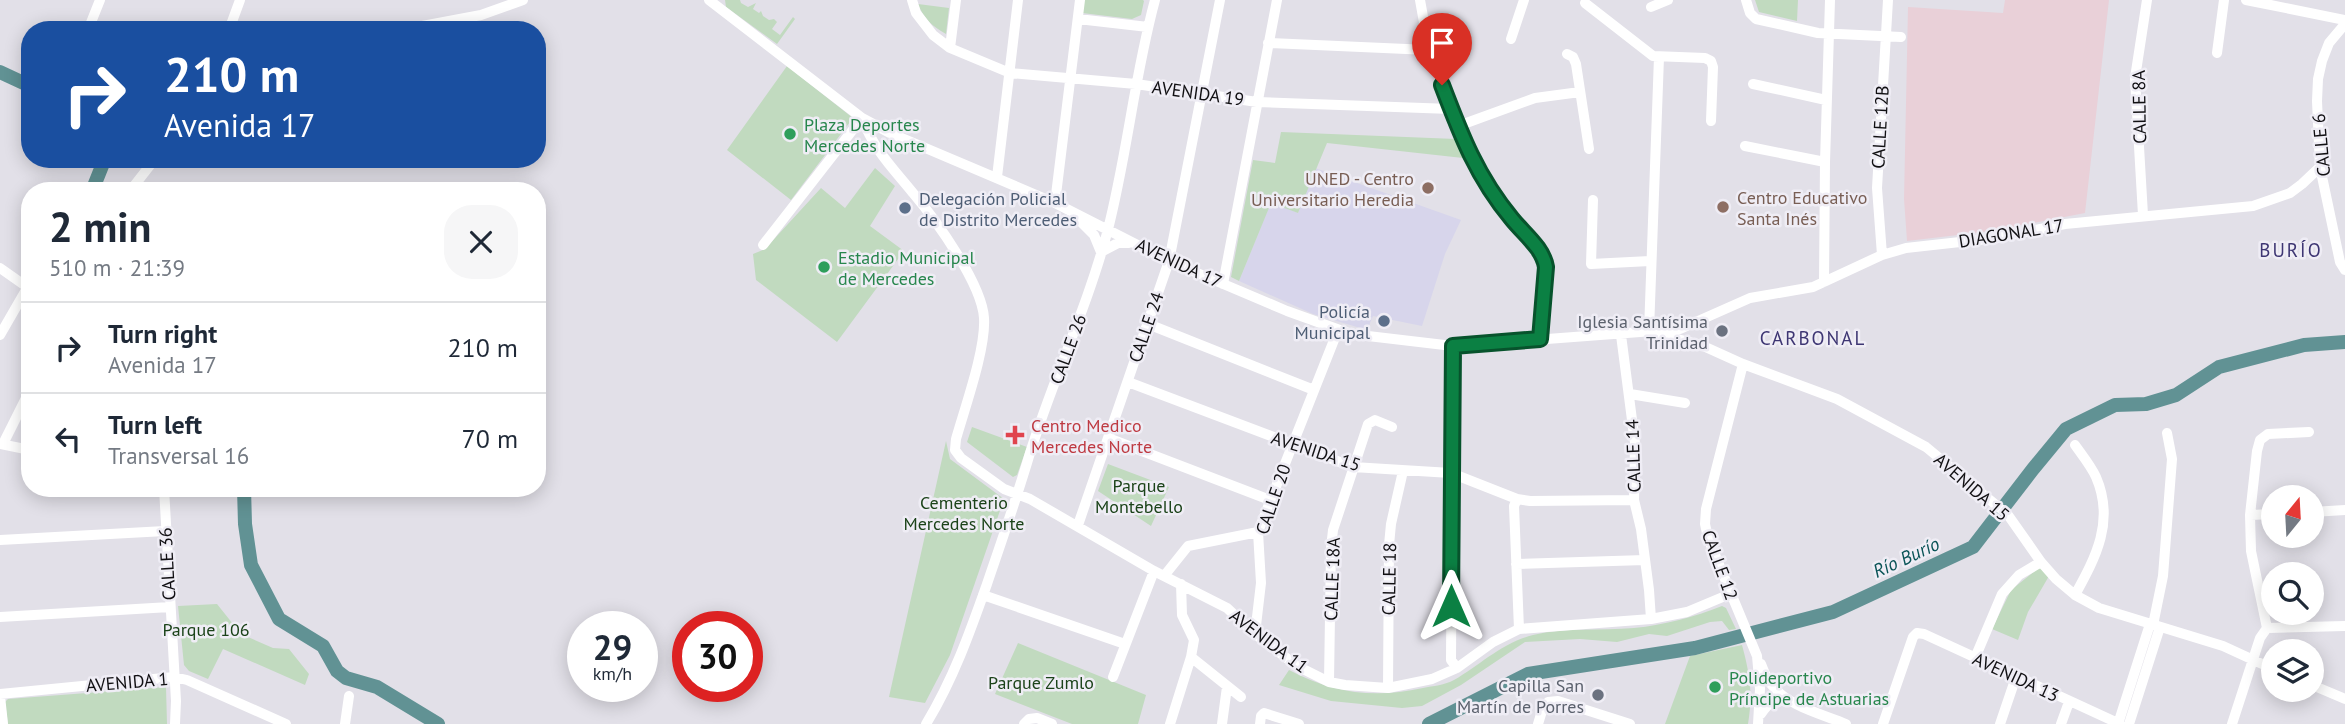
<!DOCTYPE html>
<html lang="en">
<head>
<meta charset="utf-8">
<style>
	body { margin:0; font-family:"PT Sans",sans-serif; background:#f6f6f7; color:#1f2937; height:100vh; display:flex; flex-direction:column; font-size:26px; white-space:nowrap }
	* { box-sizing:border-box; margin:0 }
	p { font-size:23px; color:#747a83 }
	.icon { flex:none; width:38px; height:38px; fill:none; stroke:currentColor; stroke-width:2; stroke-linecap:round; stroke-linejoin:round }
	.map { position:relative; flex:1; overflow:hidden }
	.details { position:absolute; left:21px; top:182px; width:525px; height:315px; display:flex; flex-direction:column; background:#fff; border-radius:28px; box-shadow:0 4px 18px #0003 }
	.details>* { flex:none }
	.banner { position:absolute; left:21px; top:21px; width:525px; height:147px; border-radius:28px; box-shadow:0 4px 18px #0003; background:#1a4fa0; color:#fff; overflow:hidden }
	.needle { width:46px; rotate:18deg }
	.controls { position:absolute; left:2261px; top:485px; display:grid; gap:14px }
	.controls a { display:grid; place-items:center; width:63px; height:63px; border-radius:50%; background:#fff; box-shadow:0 4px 18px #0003; font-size:35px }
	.speed { position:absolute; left:567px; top:611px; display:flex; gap:14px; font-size:35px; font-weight:700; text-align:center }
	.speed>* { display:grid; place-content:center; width:91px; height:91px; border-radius:50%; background:#fff; box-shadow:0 4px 18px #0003; line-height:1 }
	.speed small { font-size:18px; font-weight:400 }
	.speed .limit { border:10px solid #d22; background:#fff; color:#111 }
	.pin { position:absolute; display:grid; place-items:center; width:60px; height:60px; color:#fff; margin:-72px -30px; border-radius:50% 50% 50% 0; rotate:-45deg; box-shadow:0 0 7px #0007 }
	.pin .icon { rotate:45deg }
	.me { position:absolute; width:77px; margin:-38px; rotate:0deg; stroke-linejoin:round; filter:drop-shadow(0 0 5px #0008) }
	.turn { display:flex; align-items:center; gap:24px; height:147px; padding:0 28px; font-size:32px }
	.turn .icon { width:91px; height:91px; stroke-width:2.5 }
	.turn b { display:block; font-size:49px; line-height:60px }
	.round { display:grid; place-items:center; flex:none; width:74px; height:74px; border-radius:28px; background:#f6f6f7 }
	.summary { display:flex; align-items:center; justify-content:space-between; height:119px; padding:0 28px }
	h1 { font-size:42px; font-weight:700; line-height:52px }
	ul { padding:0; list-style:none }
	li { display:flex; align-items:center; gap:21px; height:91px; padding:0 28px; border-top:2px solid #e0e1e3 }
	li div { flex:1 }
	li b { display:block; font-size:26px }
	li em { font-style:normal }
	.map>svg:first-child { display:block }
	.commercial { fill:#d7d5eb }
	.industrial { fill:#e9d0d8 }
	.green { fill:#c1dabf }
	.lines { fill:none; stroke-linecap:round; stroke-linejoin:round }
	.river { stroke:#619294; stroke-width:14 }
	.minor { stroke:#fff; stroke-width:10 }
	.route-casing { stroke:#07532c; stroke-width:18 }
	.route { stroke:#0b8043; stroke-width:12 }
	.leisure-dot { fill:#2e9e5b; stroke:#efedf5; stroke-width:2.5 }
	.education-dot { fill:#8d6e63; stroke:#efedf5; stroke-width:2.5 }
	.service-dot { fill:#5c6f8a; stroke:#efedf5; stroke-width:2.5 }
	.worship-dot { fill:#6b7280; stroke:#efedf5; stroke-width:2.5 }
	.health-dot { fill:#e0444e; stroke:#efedf5; stroke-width:2.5 }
	.labels { text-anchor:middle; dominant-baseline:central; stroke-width:5; stroke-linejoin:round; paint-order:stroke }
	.street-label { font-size:18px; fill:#111013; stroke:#efedf5 }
	.leisure-label { font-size:18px; fill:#27864d; stroke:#efedf5; text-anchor:start }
	.education-label { font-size:18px; fill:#785e54; stroke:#efedf5; text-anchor:end }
	.service-label { font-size:18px; fill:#4e5e75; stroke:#efedf5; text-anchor:start }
	.worship-label { font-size:18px; fill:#5b616d; stroke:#efedf5; text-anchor:end }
	.health-label { font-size:18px; fill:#be3a42; stroke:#efedf5; text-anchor:start }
	.park-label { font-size:18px; fill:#1b4319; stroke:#efedf5 }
	.neighbourhood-label { font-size:19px; letter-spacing:2px; fill:#3e3673; stroke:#efedf5 }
	.water-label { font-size:19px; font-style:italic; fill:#0a5457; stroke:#efedf5 }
</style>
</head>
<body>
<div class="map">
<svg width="2345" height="724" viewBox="0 0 2345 724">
	<rect width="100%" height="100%" fill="#e2e0e8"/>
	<path class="commercial" d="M1315 168 1461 220 1445 254 1422 326 1373 316 1367 330 1313 314 1239 281 1271 202 1298 213Z"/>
	<path class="industrial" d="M2005 0H2109L2085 213 1992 231 1907 241 1904 199 1908 7 2003 13Z"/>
	<path class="green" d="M725 0H740L741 3 748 7 756 3 753 9 759 13 761 11 763 16 769 20 774 19 777 22 772 29 780 35 793 17 795 19 777 44 726 7Z
		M1084 0H1143L1144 1 1141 15 1132 19 1082 13Z
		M1755 0H1798L1797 21 1759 12Z
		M918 4 949 8 946 34C932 26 924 19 918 4Z
		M787 66 853 118 791 200 727 150Z
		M1281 132 1456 139 1463 158 1327 143 1298 213 1271 203 1239 281 1231 277 1253 160 1275 163Z
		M875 168 895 186 870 226 904 251 837 342 756 280 753 254 765 249 821 188 845 208Z
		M972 427 1027 447 1017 475 1013 477 967 442Z
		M946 441 950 459 1004 499 950 655 925 703 889 697Z
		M1108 464 1169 487 1151 526 1098 491Z
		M2040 567 2049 576 2028 612 2018 640 1992 629 2011 590Z
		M217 604 241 634 273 648 289 649 309 674 305 685 223 649 208 679 189 671 184 665 178 606Z
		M1722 606 1726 608 1736 629 1729 630 1722 621 1710 622 1667 636 1649 634 1617 642 1580 639 1525 642 1461 685 1422 706 1402 708 1331 701 1279 685 1289 670C1333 693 1373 699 1423 688 1433 686 1445 685 1454 680 1480 665 1503 642 1533 635 1565 627 1601 631 1634 628 1665 625 1694 617 1722 606Z
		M1018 643 1146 695 1138 724H1072L995 694Z
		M1742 645C1750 675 1753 693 1748 724H1665L1690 656Z
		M166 687 167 724H8L5 702 8 699Z"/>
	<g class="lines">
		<path class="river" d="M0 72 30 86
			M92 191 102 166 99 159
			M244 488 245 524 251 565 279 619 323 646 337 671 346 678 377 687 438 724
			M1429 724 1528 674 1695 648 1833 612 1973 547 2033 469 2066 429 2115 405 2146 404 2176 395 2219 367 2304 345 2345 342"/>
		<path class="minor" d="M709 0 862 118 890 133 1055 203 1169 261 1287 311 1351 334 1453 346 1680 329 1750 298 1813 287 1882 255 1906 248 1996 238 2065 224 2253 206 2290 193 2302 184 2320 167
			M912 0 916 13 933 35 950 48 1010 73 1136 84 1257 102 1451 109
			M1420 0 1429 50 1469 153 1488 187 1545 258 1546 267 1540 339
			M1746 0 1750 13 1756 19 1818 33 1901 37
			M2246 0 2345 20
			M1585 3 1653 56 1705 58 1711 61 1713 67 1711 121
			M1651 7 1668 0
			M1078 19 1148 27
			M2345 24 2329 43 2322 61 2318 79 2317 101 2320 167 2340 262 2345 270
			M88 30 100 0
			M229 30 240 0
			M401 30 481 15 523 0
			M1511 39 1524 0
			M1268 43 1429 50
			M950 48 956 0
			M2217 53 2224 0
			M1567 54 1573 57 1576 64 1589 149
			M1753 84 1826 100
			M862 118C874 150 892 167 913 193 936 220 982 284 984 318 986 349 965 407 956 439L955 450 961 458 1004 489 1030 499 1154 571 1227 608 1255 634 1297 666 1329 682 1345 685 1388 688 1432 679 1457 668 1493 642 1519 629 1651 619 1687 612 1730 594
			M1458 126 1535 98 1580 92
			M1745 146 1825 162
			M997 177 1018 0
			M130 191 155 159
			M1593 200 1591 264 1650 261
			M1055 203 1080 0
			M2143 215 2135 78 2147 0
			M1078 219 1094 235 1101 252 1118 243H1129
			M763 245 862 118
			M1882 255 1877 188 1888 0
			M0 268 27 287
			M1824 282 1825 162 1830 0
			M1223 284 1277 0
			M1148 324 1314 390
			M1649 331 1659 57
			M1658 334 1701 345 1743 364 1837 399 1926 447 2008 515 2041 562 2056 579 2075 595 2099 608 2223 646 2273 669
			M0 335 30 283
			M1621 335 1635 443 1634 500 1641 529 1649 590 1651 619
			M1453 346 1451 660 1457 668
			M1743 364 1706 509 1705 524 1708 538 1757 656 1760 689 1758 724
			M1128 382 1353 467 1451 473 1517 499 1530 501 1634 500
			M1630 394 1685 403
			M1108 438 1270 500
			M0 444 30 450
			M3 444 30 390
			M2075 445C2082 455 2091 466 2096 477 2115 521 2096 557 2075 595
			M164 488 176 701 175 724
			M1517 499 1514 506 1519 629
			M2312 512 2345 510
			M2250 515 2273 514
			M1078 525 1169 261 1220 0
			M0 540 165 531
			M1516 564 1645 560
			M1164 576 1188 546 1258 532
			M983 595 1125 644
			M0 617 170 607
			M2153 625 2163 576 2172 459 2167 433
			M2267 628 2251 551 2250 515 2257 451 2260 440 2268 434 2309 432
			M2267 628 2345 626
			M1255 634 1261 583 1258 532 1338 330
			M1191 657 1241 697
			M1975 658 2002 594 2019 575 2041 562
			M1761 664C1764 671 1766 678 1771 684 1787 706 1822 714 1846 724
			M1113 677 1154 571
			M1329 682 1331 548 1333 530 1368 424 1375 420 1392 427
			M2312 685 2345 699
			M1388 688 1389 545 1391 524 1403 471
			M0 694 174 677 187 680 286 724
			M0 696 3 724
			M1761 714C1769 701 1775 699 1791 702
			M345 724 349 696
			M926 724C953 680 970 632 987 584 1002 540 1017 497 1030 453 1053 379 1087 308 1107 233 1127 157 1134 77 1155 0
			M1024 724 1029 719 1037 718 1052 724
			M1170 724 1191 657 1194 640 1182 615 1181 584
			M1222 724 1227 687
			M1260 724 1261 716 1264 713 1299 724
			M1538 724 1542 711 1548 702 1558 701 1630 724
			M1883 724 1913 637 1917 633 1924 634 2120 724
			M2000 724 2016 677
			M2061 724 2069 702
			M2118 724 2150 624
			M2129 724 2160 627
			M2232 724 2260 638 2267 628"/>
	</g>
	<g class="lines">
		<defs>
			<path id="route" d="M1442 85C1461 135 1477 177 1512 219 1524 234 1543 248 1546 267L1540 339 1453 346 1451 606"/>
		</defs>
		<use href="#route" class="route-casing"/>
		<use href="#route" class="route"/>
	</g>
	<g class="leisure-dot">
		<circle cx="790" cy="134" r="7"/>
		<circle cx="824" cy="267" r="7"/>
		<circle cx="1715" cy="687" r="7"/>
	</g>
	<g class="education-dot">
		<circle cx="1428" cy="188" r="7"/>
		<circle cx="1723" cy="207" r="7"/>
	</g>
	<g class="service-dot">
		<circle cx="905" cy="208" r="7"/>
		<circle cx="1384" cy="321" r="7"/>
	</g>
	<g class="worship-dot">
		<circle cx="1722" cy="331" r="7"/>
		<circle cx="1598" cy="695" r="7"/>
	</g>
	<path class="health-dot" d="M1011.5 424.5h7v7h7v7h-7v7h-7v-7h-7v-7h7z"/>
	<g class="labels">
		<g class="street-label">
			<text transform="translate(1198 93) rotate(8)">AVENIDA 19</text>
			<text transform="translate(2139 107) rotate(-91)">CALLE 8A</text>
			<text transform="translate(1880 127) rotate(-87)">CALLE 12B</text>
			<text transform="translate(2321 145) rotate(-95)">CALLE 6</text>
			<text transform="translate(2011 233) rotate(-9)">DIAGONAL 17</text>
			<text transform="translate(1179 263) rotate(25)">AVENIDA 17</text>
			<text transform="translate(1146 327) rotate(-71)">CALLE 24</text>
			<text transform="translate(1068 349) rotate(-70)">CALLE 26</text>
			<text transform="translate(1316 451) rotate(18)">AVENIDA 15</text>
			<text transform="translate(1633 456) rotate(-92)">CALLE 14</text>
			<text transform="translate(1972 487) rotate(41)">AVENIDA 15</text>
			<text transform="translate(1273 499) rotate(-71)">CALLE 20</text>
			<text transform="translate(167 564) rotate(-93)">CALLE 36</text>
			<text transform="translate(1720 565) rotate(70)">CALLE 12</text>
			<text transform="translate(1332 579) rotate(-88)">CALLE 18A</text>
			<text transform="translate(1389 579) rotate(-89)">CALLE 18</text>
			<text transform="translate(1269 641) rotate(37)">AVENIDA 11</text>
			<text transform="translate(2016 677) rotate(25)">AVENIDA 13</text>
			<text transform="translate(127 682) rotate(-5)">AVENIDA 1</text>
		</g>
		<g class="leisure-label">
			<text x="804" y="124">Plaza Deportes<tspan x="804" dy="21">Mercedes Norte</tspan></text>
			<text x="838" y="257">Estadio Municipal<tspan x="838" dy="21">de Mercedes</tspan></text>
			<text x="1729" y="677">Polideportivo<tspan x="1729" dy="21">Príncipe de Astuarias</tspan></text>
		</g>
		<g class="education-label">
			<text x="1414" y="178">UNED - Centro<tspan x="1414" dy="21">Universitario Heredia</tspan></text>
			<text x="1737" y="197" text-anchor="start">Centro Educativo<tspan x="1737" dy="21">Santa Inés</tspan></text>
		</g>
		<g class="service-label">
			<text x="919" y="198">Delegación Policial<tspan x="919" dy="21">de Distrito Mercedes</tspan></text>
			<text x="1370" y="311" text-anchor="end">Policía<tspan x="1370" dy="21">Municipal</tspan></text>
		</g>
		<g class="worship-label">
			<text x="1708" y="321">Iglesia Santísima<tspan x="1708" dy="21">Trinidad</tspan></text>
			<text x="1584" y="685">Capilla San<tspan x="1584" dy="21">Martín de Porres</tspan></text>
		</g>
		<g class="health-label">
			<text x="1031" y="425">Centro Medico<tspan x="1031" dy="21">Mercedes Norte</tspan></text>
		</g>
		<g class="park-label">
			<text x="1139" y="485">Parque<tspan x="1139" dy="21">Montebello</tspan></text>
			<text x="964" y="502">Cementerio<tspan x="964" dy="21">Mercedes Norte</tspan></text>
			<text x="206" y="629">Parque 106</text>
			<text x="1041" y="682">Parque Zumlo</text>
		</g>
		<g class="neighbourhood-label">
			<text x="2291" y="250">BURÍO</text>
			<text x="1813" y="338">CARBONAL</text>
		</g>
		<g class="water-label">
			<text transform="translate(1906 557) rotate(-25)">Río Burío</text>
		</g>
	</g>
</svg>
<div class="controls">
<a><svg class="needle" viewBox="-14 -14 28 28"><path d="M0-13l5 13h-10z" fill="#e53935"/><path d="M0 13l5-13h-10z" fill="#747a83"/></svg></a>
<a><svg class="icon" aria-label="search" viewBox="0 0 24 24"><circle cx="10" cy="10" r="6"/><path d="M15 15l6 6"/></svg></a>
<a><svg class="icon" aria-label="layers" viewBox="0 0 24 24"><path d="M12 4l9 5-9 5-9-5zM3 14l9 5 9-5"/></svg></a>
</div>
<div class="speed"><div>29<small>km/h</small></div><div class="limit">30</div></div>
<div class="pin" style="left:1442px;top:85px;background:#d93025"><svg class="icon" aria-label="arrive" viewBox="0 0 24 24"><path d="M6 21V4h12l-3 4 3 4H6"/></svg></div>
<svg class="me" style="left:1451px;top:606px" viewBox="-20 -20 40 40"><path d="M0-17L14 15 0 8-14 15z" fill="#0b8043" stroke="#fff" stroke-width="4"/></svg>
<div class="banner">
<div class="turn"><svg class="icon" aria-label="right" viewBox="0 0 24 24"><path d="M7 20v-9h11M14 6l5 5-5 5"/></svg><div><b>210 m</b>Avenida 17</div></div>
</div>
<section class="details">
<div class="summary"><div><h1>2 min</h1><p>510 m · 21:39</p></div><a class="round"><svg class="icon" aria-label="close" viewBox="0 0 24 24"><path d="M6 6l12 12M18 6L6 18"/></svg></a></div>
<ul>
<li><svg class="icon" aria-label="right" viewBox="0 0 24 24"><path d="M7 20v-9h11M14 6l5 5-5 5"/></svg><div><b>Turn right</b><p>Avenida 17</p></div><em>210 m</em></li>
<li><svg class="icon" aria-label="left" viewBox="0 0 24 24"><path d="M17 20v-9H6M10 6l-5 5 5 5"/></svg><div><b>Turn left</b><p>Transversal 16</p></div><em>70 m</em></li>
</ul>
</section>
</div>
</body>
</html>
